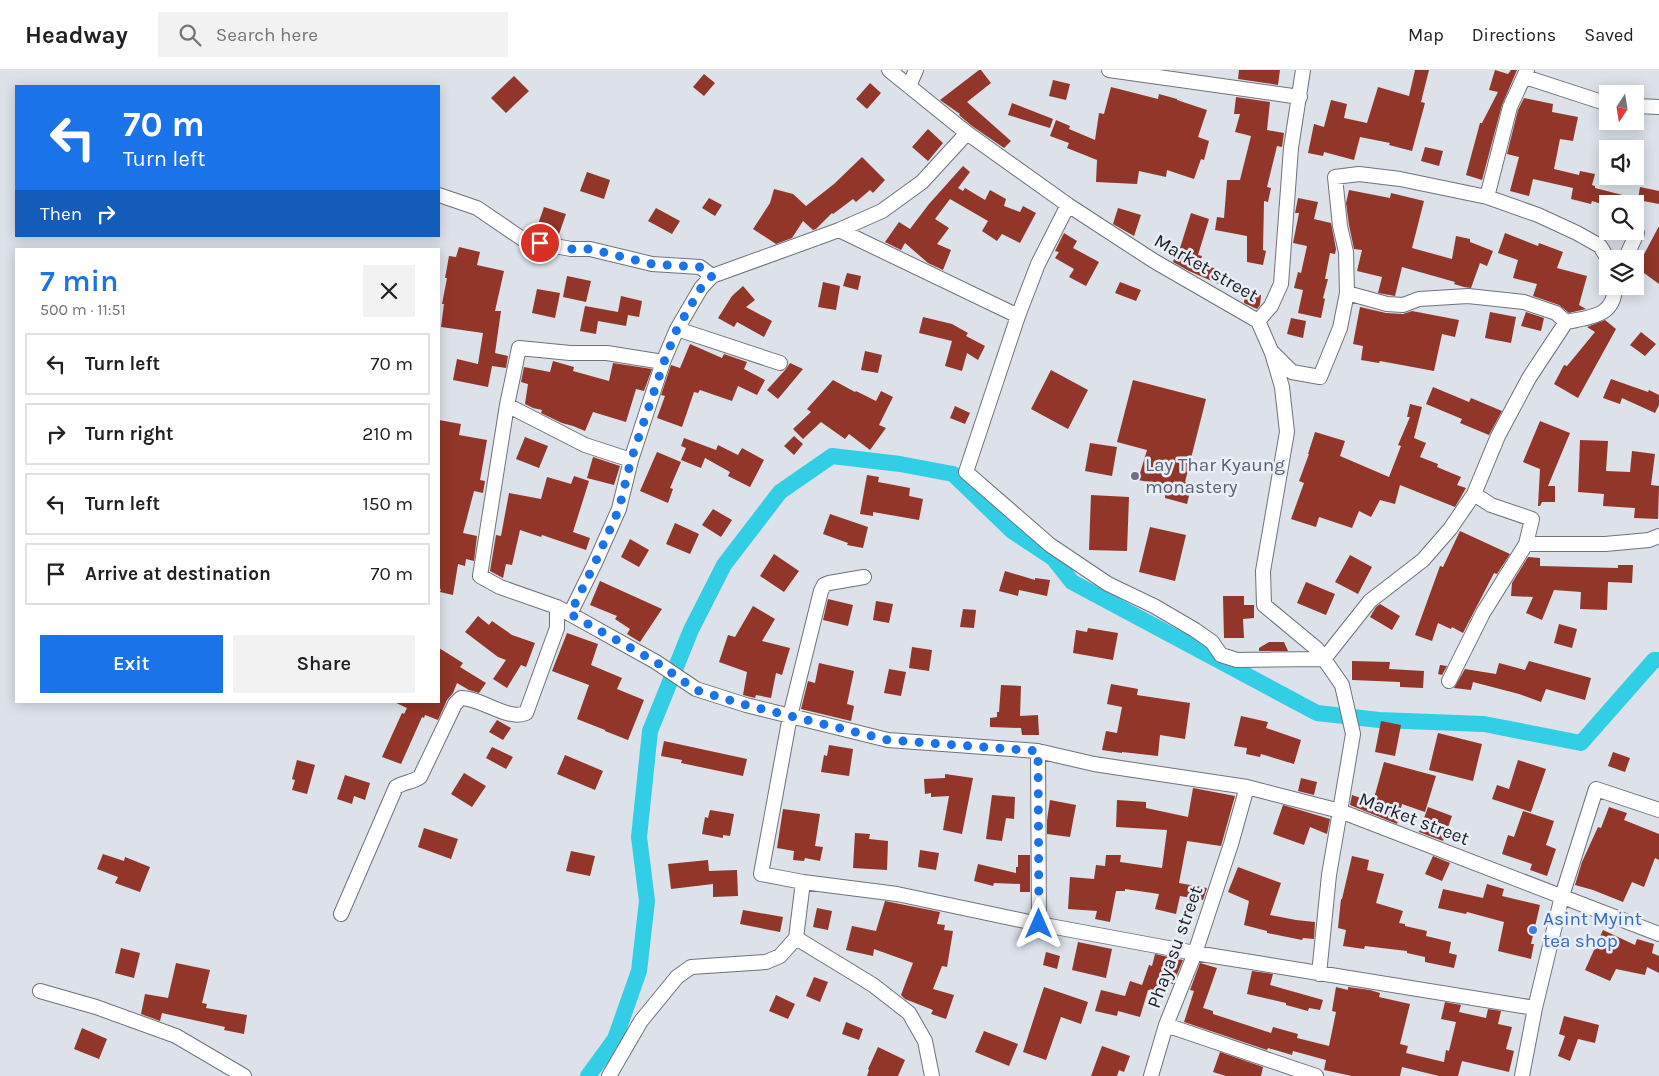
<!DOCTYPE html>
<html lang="en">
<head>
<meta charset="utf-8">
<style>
	body { margin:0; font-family:Karla,sans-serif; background:#f2f2f2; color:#202124; height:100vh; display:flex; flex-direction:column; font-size:19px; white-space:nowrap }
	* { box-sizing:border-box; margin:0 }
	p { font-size:16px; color:#757577 }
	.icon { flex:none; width:28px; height:28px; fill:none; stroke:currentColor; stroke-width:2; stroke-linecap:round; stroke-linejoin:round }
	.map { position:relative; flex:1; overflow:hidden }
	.drawer { position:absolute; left:15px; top:178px; width:425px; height:455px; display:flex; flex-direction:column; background:#fff; border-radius:0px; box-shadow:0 2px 12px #0003 }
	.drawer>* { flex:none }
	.guide { position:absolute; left:15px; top:15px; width:425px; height:152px; border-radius:0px; box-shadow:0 2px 12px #0003; background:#1a73e8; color:#fff; overflow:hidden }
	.needle { width:32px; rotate:192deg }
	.controls { position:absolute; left:1599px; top:15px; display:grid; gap:10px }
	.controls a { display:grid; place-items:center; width:45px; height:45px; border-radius:0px; background:#fff; box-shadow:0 2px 12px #0003; font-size:25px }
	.pin { position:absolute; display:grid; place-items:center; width:42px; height:42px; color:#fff; margin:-21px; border:2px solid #fff; border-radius:50%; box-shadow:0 1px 5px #0007 }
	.me { position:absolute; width:55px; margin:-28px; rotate:0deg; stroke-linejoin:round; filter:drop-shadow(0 0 4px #0008) }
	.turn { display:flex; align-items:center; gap:18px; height:105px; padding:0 25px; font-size:22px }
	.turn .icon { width:65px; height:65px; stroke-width:2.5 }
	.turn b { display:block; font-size:35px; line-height:42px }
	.then { display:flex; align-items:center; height:48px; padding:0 25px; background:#0003; gap:10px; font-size:19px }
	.round { display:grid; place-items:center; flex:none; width:52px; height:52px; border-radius:0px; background:#f2f2f2 }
	.head { display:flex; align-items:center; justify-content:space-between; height:85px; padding:0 25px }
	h1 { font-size:30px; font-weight:600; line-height:38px; color:#1a73e8 }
	.primary-button { display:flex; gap:10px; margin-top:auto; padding:10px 25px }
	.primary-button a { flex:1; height:58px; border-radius:0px; background:#1a73e8; color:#fff; font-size:20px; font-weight:600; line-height:58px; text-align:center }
	.primary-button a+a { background:#f2f2f2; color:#202124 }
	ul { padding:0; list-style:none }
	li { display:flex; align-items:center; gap:15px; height:62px; margin:0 10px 8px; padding:0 15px; border:2px solid #e0e0e0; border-radius:0px }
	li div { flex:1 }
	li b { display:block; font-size:19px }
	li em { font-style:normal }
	header { display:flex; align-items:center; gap:30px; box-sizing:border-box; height:70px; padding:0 25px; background:#fff; border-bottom:1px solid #e0e0e0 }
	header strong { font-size:24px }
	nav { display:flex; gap:28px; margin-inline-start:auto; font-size:18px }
	.search { width:350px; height:45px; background:#f2f2f2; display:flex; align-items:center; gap:12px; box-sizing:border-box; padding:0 18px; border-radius:0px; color:#757577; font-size:19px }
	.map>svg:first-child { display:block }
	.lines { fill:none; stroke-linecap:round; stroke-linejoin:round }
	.canal { stroke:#31cee6; stroke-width:16 }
	.building { fill:#913628 }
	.minor-casing { stroke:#6e727b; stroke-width:16 }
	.minor { stroke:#fff; stroke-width:14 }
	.route { stroke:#1a73e8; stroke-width:9; stroke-dasharray:0 16.2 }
	.worship-dot { fill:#6b7280; stroke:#e9eef8; stroke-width:2 }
	.shop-dot { fill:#3f7fe0; stroke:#e9eef8; stroke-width:2 }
	.labels { text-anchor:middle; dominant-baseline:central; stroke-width:5; stroke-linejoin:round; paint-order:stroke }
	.street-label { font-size:19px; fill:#1e2024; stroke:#e9eef8 }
	.worship-label { font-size:19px; fill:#5b616d; stroke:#e9eef8; text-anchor:start }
	.shop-label { font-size:19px; fill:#366cbe; stroke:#e9eef8; text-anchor:start }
</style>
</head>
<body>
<header>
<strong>Headway</strong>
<div class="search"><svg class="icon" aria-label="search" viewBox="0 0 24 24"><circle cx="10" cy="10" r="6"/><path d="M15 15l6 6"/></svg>Search here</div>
<nav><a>Map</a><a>Directions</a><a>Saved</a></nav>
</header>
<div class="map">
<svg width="1659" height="1006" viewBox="0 0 1659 1006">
	<rect width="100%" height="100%" fill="#dce1ea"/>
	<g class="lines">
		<path class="canal" d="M588 1006 615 969 639 901 647 831 639 767 650 661 691 560 724 495 780 422 832 386 900 394 953 404 1012 461 1053 488 1072 512 1317 643 1379 650 1484 654 1581 673 1654 590H1659"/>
	</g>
	<path class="building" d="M979 0H981L991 13 967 32 1011 71 1004 78 972 56 959 45 960 44 940 30Z
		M1239 0H1280L1278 15 1238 9Z
		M1415 0H1429L1421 32 1425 33 1412 81 1389 75 1390 73 1360 67 1354 90 1324 82 1323 86 1308 83 1314 54 1324 57 1331 30 1347 34 1344 48 1367 53 1378 17 1409 26Z
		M1495 0 1508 4 1511 0H1517L1502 35 1482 110 1466 105 1480 53H1482L1498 22 1489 20Z
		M704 4 715 13 704 26 693 17Z
		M514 6 529 21 506 43 491 28Z
		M1053 10 1070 14 1066 30 1049 26Z
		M870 13 881 23 867 39 856 29Z
		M1111 17 1158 29 1159 24 1177 29V30L1207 40 1198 67 1209 71 1204 90 1201 89 1194 109 1167 100 1166 107 1139 101 1137 114 1096 112 1097 90 1067 78 1069 73 1050 66 1056 50 1070 56 1069 59 1095 70 1099 43 1104 44Z
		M1236 27 1270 32 1267 60 1284 63 1282 77 1277 76 1267 117 1271 118 1268 132 1264 131 1263 180 1266 181 1263 195 1247 192V166L1215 160 1217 147 1224 148 1227 110H1240L1251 66 1235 62 1240 44H1234Z
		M1524 28 1553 34 1552 42 1578 47 1573 71 1560 69 1554 99 1579 105 1580 101 1595 104 1592 115 1595 116V118L1638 129 1640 117 1659 121V134L1638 130V134H1602L1592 131 1591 134 1571 129 1573 118 1533 109 1529 126 1510 121 1519 87 1507 84 1518 40Z
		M1012 33 1053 49 1050 58 1008 45Z
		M928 59 943 73 928 91 912 77Z
		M1425 77 1443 81 1439 96 1421 91Z
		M862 87 885 110 873 123 870 120 856 132 853 129 833 144 832 143 816 159 813 160 803 151 792 168 776 174 753 159 770 133 774 119 793 124 806 136 834 114Z
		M963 96 970 102 958 118 963 121 965 118 985 130 990 120 1006 129 1004 136 1020 142 1023 136 1036 143 1020 173 1002 164 997 171 982 161 988 151 950 129 935 149 949 158 937 174 951 180 943 200 928 193 905 173 901 180 885 172 899 152 910 159 929 134Z
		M587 102 610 110 604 129 580 121Z
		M1349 120 1390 128 1391 123 1424 131 1412 178 1452 189 1456 166 1470 169V172L1493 181 1487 196 1480 193 1471 218 1464 217 1454 214 1455 212 1402 197 1395 226 1378 223 1382 207 1357 201 1362 180 1354 179 1349 155 1346 133Z
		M709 128 722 135 715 146 702 138Z
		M1298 128 1318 132 1314 149 1331 153 1336 179 1335 184 1330 183 1325 209H1328L1323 228 1325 229 1321 248 1298 243 1303 220 1294 218 1298 202 1301 203 1307 176 1293 173 1299 143H1295Z
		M544 137 566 144 558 167 536 160Z
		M656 138 680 151 672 164 648 151Z
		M1118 138 1141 145 1134 166 1113 154Z
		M1191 143 1209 149 1198 185 1202 186 1200 192 1227 204 1221 215 1189 201 1173 192 1178 177 1180 178Z
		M1659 156V214L1644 203 1635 223V188L1636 187 1641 190Z
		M1064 163 1077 171 1073 178 1099 192 1086 216 1069 207 1074 199 1055 188 1059 182 1055 181Z
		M1505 163 1538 176 1539 173 1563 182 1557 198 1587 206 1579 235 1586 239 1569 243 1559 235 1533 226 1537 214 1513 208 1518 190 1498 183Z
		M459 177 480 182 477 195 504 201 495 241H501L495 283 508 286 506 298 492 296 488 317 453 310 457 289 478 294 483 263 441 257 444 234H442L447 208H445L449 186 456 187Z
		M847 203 861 206 858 220 843 216Z
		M567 206 591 211 586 232 563 227Z
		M823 212 840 216 836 240 818 237Z
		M1120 212 1141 220 1136 231 1115 223Z
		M743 216 755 230 746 237 772 251 764 267 737 252 734 257 718 248 732 226Z
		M537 219 560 223 555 248 532 243Z
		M1245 224 1261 225 1260 235 1257 239 1244 233Z
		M621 226 642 231 639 247 628 245 626 256 598 251 596 264 580 261 585 236 618 242Z
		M1360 237 1386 243 1403 244 1412 241 1459 250 1455 267 1442 264 1434 301 1380 291 1379 293 1361 290 1363 276 1353 274Z
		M1490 242 1516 247 1511 273 1485 268Z
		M1526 242 1544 248 1541 261 1521 256Z
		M923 247 952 254 968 263 966 266 985 276 978 290 967 283 962 301 945 296 952 271 919 263Z
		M1291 248 1306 251 1303 268 1287 264Z
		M1605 250 1616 259 1578 328 1554 314 1564 295 1567 296 1595 262 1587 257Z
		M1641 262 1656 274 1645 286 1630 275Z
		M690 274 722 288 724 284 747 292 744 299 765 310 757 325 738 316 732 331 700 320 698 323 694 322 682 357 657 348 665 326 661 325 671 295 680 298Z
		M865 281 882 285 878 303 861 300Z
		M553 291 574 297 573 301 609 311 613 293 652 299 644 321 636 319 626 352 593 342 585 361 573 356 562 353 541 343 542 340 533 338 525 334 528 314 521 312 524 297 550 302Z
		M790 293 803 299 778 329 767 320 786 299Z
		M1051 300 1088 320 1068 359 1031 339Z
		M1611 309 1648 322 1649 320 1659 325V335L1655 343 1622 328 1620 334 1603 328Z
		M833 310 855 322 856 321 876 331 881 321 893 327 879 355 886 358 870 380 849 364 845 369 821 352 803 369 793 359 811 342 807 339Z
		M1133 310 1206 329 1185 412 1192 414 1187 434 1165 428 1166 415 1138 410 1147 380 1117 372Z
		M1433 317 1469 332 1471 328 1502 341 1489 365 1460 353 1462 349 1426 334Z
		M1410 334 1422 337 1414 368 1426 373 1420 387 1438 394 1437 397 1461 407 1457 415 1466 418 1455 437 1400 415 1395 434 1380 430 1371 447 1359 441 1352 458 1319 447 1316 457 1291 449 1304 413 1299 411 1309 384H1308L1315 362 1345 371 1340 386 1389 407 1401 376 1398 375 1410 347H1407Z
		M955 336 970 343 965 354 950 348Z
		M439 350 461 354 459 365 487 370 480 410 485 411 483 423 474 421 463 463 477 466 474 491 466 489 465 496 458 494 453 525 440 522 441 519H439Z
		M1540 351 1570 363 1548 416H1555V432H1542L1540 436H1538L1540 399 1523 392Z
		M794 366 803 374 794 385 784 376Z
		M525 367 548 376 539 398 516 389Z
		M684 368 716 380 718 375 738 385 742 378 764 390 750 417 728 406 730 402 705 388 701 398 681 390 686 378 681 376Z
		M1580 370 1608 371 1606 401 1630 402 1632 381 1655 384 1651 415 1659 416 1658 449 1634 448 1635 438 1603 436 1604 424 1578 422Z
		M1090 373 1117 377 1112 406 1085 401Z
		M657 382 681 392 670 418 673 419 668 433 640 421Z
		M593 387 620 396 614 415 587 408Z
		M867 405 879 407 878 412 910 418 909 426 923 429 919 450 873 442V446L860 444Z
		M574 406 589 411 573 462 590 468 586 480 542 465 541 467 520 460 512 495 506 494 503 508 490 501 496 465 501 466 509 423 541 429 547 407 571 414Z
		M1091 425 1129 427 1127 481 1089 480Z
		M713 439 732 450 721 467 702 455Z
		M830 444 868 457 863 478 847 475 848 473 823 464Z
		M675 453 699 464 690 484 666 474Z
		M1150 457 1186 465 1175 511 1139 502Z
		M1460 461 1510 484 1497 504 1494 503 1463 563 1452 557 1451 559 1438 553 1432 571 1415 565 1440 496 1443 497Z
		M630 469 649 480 639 497 621 487Z
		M774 484 799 501 784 522 760 506Z
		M1350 485 1372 497 1358 524 1335 512Z
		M1528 487 1540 488V496L1618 498V495H1633L1632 513 1608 512 1607 540 1580 539 1581 522 1554 520 1542 550 1526 543 1533 527 1511 526 1512 513Z
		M1005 501 1035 510V508L1050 510 1047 526 1019 520 1018 526 999 521Z
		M600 511 662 539 640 572 627 564 630 559 615 549 617 546 590 535Z
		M1306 512 1335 524 1326 545 1297 533Z
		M1223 526H1244V535H1254V548L1243 549 1244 568H1224Z
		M828 529 853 535 848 556 823 550Z
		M876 531 893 534 889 553 873 550Z
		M1380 534 1400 546 1392 560 1370 547 1376 537Z
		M753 536 775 549 762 571 790 578 782 605 776 603 771 628 756 625 755 628 743 625 747 602 719 592 728 565 735 567Z
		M963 539 976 540 974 558 960 557Z
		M478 546 489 555 492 551 512 565 535 573 526 597 521 595 507 618 493 609 506 590 498 587 465 562Z
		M1559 554 1577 559 1572 578 1554 573Z
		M1088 558 1118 563 1113 590 1073 583 1076 560 1087 562Z
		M567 563 598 574 591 595 622 608 617 619 644 630 628 670 605 661V660L577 649 589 615 552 601Z
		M1269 572H1284L1288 581H1259V578Z
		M912 577 932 580 929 601 909 598Z
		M439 578 463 593 460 597 486 613 479 623 469 620 457 613 453 623 447 630 438 650 425 645 424 648 422 647 401 694 382 687 402 643 404 644 407 638 392 631H439Z
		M1352 591 1390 592 1389 599 1424 601 1423 618 1400 617V612L1352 610Z
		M1529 591 1591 608 1585 630 1546 619 1541 632 1519 624 1473 612 1471 620 1454 618 1465 599 1496 604 1499 593 1525 600Z
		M819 593 854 601 847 634 854 636 851 651 801 639 808 611 815 613Z
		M1440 595 1447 596 1442 605 1438 604Z
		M889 599 906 602 901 626 884 623Z
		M1111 614 1138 619 1137 625 1190 633 1185 669 1160 665 1158 686 1122 682V683L1102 680 1106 661 1117 663 1122 637 1107 634Z
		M1001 615 1021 616 1020 646 1038 645 1039 665H1022L1021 658 990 657V648L997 647V642H999Z
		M1241 646 1268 652 1266 658 1301 670 1294 694 1261 684 1260 687 1246 684 1247 678 1234 676Z
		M497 650 511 658 503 670 489 662Z
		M1381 651 1401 655 1395 686 1375 682Z
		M1438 663 1482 674 1473 711 1429 700Z
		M664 671 747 689 743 706 681 693 682 690 661 686Z
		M829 675 853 679 849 706 821 702 824 685 827 686Z
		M492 677 513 687 506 699 486 688Z
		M1613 682 1630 688 1625 702 1608 696Z
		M565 685 603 701 595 720 557 704Z
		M297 690 315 695 307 724 292 720 295 710 292 709Z
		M1518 690 1546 699 1531 742 1492 729 1497 715 1509 719Z
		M1384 692 1436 706 1425 742 1402 734 1397 754 1350 735 1352 725 1373 732Z
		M464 703 486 716 472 737 451 724Z
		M945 704 973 708 962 764 943 760 949 726 931 727V723L925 724 924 709 945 708Z
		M345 705 370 713 365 730 354 726 352 734 337 729Z
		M1301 708 1317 712 1314 725 1298 721Z
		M1193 718 1235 726 1221 776 1187 771 1179 813 1207 818 1203 830 1180 826 1176 844 1155 839 1159 824 1125 819V821H1116L1110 852 1095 849 1097 841 1068 839 1070 807 1094 809 1096 795 1105 796 1106 785H1121L1120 792 1162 798 1167 760 1116 757 1117 730 1146 732V738L1188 747Z
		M992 725 1015 727 1014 749 1006 748 1002 771 986 769Z
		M1050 730 1076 735 1070 767 1047 764V750Z
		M1283 735 1330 749 1327 764 1310 757 1304 775 1273 764Z
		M1428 737 1452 746 1443 771 1419 762Z
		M1609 737 1627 743 1624 750 1659 764V790L1655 788 1644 817 1632 812 1623 832 1593 820 1575 815 1582 792 1598 757 1601 758Z
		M783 739 820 744 815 776 823 777 820 791 805 788 804 791 793 790 794 781 777 778Z
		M710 740 734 744 730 766 723 765V768L702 764 705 747 708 748Z
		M1523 741 1554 751 1546 775 1556 779 1547 806 1530 800 1532 794 1502 784 1508 765 1514 767Z
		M424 758 458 769 451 789 418 777Z
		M855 763 870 764 869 769 888 771 887 800 853 798Z
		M920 780 939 783 936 800 918 797Z
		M571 781 595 786 590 806 566 801Z
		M103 784 124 791 125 787 150 797 140 822 115 813 118 807 97 799Z
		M1018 785H1030V822H1020V814L994 813 993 816 974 811 978 794 1016 803V797H1018Z
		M1352 786 1369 790 1367 800 1384 804 1376 833 1403 841 1399 853 1405 854V856L1427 861 1426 866 1451 872 1449 883 1457 885 1454 898 1425 892V887L1407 883V881L1365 876 1364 879 1343 876 1346 860 1338 858 1341 829H1342Z
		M1433 786 1450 793 1442 811 1425 804Z
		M708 790 709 801 737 800 738 826 713 827V814L671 819 668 794Z
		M1238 797 1281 813 1270 845 1296 850 1315 852 1314 869 1303 868 1302 870 1267 863V861L1244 855 1249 831 1228 822Z
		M1487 814 1504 819 1502 826 1540 835 1531 874H1534L1531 889 1498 881 1504 852 1467 842 1466 844 1438 838 1443 819 1483 828Z
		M885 831 940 842 937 854 945 855 944 860 953 861 947 897 942 896 933 919 954 925 946 949 931 944 933 940 905 929 901 925 913 893 874 879 873 886 846 880 852 856 876 861Z
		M817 838 832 841 828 860 813 857Z
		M743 840 783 847 780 862 740 854Z
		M1603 860 1635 875 1637 869 1654 874 1652 883 1659 886V903L1647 897 1645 905 1616 899 1610 911 1585 900Z
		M1078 872 1112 879 1106 908 1072 900Z
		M121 878 140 883 134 908 115 903Z
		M1046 882 1060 886 1057 899 1043 895Z
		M1155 884 1183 890 1173 914 1169 913 1165 926 1148 920 1140 947 1118 941 1117 946 1095 941 1101 920 1125 926 1130 911 1142 915 1149 895 1152 896Z
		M176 893 210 900 202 933 207 934 206 938 247 945 244 964 224 960 225 957 162 943 160 951 141 944 145 924 168 928Z
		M1200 893 1217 898 1203 938 1213 941V944L1271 963 1273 957 1298 964 1297 968 1329 976 1336 942 1332 941 1336 917 1348 920V917L1370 920 1380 923 1379 927 1410 934 1400 974 1408 976 1406 983 1444 992 1446 980 1449 981 1456 952 1441 949 1445 932 1461 935 1459 942 1486 948 1488 939 1501 941 1498 954 1512 957 1506 979 1514 981 1509 1002 1462 991 1458 1006H1439L1402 997 1400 1006H1352L1324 1000 1326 990 1293 981 1292 985 1268 978 1267 980 1184 952 1194 921 1190 920Z
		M1252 901 1273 904 1270 915 1323 930 1320 940 1309 938 1308 941 1286 935V933L1247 924Z
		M814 907 828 912 820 932 806 926Z
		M1044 917 1088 932 1081 954 1061 947 1046 990 1023 982Z
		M776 925 795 934 788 949 769 941Z
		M1564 946 1599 955 1595 973 1578 969 1570 991 1558 986 1565 966 1559 964Z
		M846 952 863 959 859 970 842 964Z
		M82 958 107 969 99 989 74 979Z
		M984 961 1018 974 1009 996 975 982Z
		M1102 976 1130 986 1124 1002 1119 1000 1117 1006H1091Z
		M878 977 905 990 898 1006H867L869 1000 868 999Z
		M1220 982 1263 997 1261 1006H1226L1213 1002Z"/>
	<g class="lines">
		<defs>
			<path id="minor" d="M889 0 967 63 1068 135 1154 191 1258 251 1272 283 1282 317 1287 362 1263 501 1264 535 1317 579 1342 615 1353 664 1340 741 1659 864
				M1109 0 1300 27
				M1525 7 1608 34
				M909 16 916 0
				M1635 36 1659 37
				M439 125 477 138 524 170 571 179H590L652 194 700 197 712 206
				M1487 127 1510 37 1527 0
				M839 160 1018 246 1038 194 1068 135
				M1625 189 1637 163
				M1347 223 1387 234 1403 235 1419 229 1468 226 1524 232 1556 243 1566 252
				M1018 246 966 402 1050 475 1108 514 1154 536 1195 560 1212 572 1221 585 1237 590 1324 589 1370 531 1423 490 1450 459 1474 424 1498 366 1529 308 1566 252C1590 247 1615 247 1615 216
				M1258 251 1271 236 1281 214 1291 78 1303 0
				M677 259 780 293
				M1273 283 1292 302 1320 307 1340 258 1347 223 1346 182 1340 156 1335 107 1359 104 1400 109 1487 127 1538 145 1577 163 1600 176 1608 189
				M663 292 607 283H570L519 278 507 335 480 506 500 517 557 537 570 544 656 592 696 619 746 635 888 670 1038 681 1094 694 1247 717 1340 741 1329 805 1319 904
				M507 335 585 375 631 390
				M1474 424 1491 435 1532 449 1526 474H1605L1649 470 1659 466
				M864 507 829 513 824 515 821 521 790 646 761 804 803 812 897 824 1039 854 1195 883 1535 938
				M570 544 595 493 619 439 631 390 663 292 677 259 701 218 712 206 839 160 882 141 922 112 967 63
				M1449 611 1483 543 1526 474
				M1038 681 1039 854
				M341 844 396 717C404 712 413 712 420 707L455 634 461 628C482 628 507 651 526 643L557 558V537
				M796 868 873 915 909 943 925 971 932 1006
				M40 921 96 937 176 966 244 1006
				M1166 955 1316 1006
				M609 1006 641 951 677 907 691 897 766 892 780 886 796 868 803 812
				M1151 1006 1166 955 1195 883 1231 774 1247 717
				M1522 1006 1535 938 1562 826 1596 719 1659 740"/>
		</defs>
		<use href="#minor" class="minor-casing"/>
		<use href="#minor" class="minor"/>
	</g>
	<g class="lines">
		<path class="route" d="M540 173 572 179H590L652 194 700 197 712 206 701 218 677 259 664 292 631 390 619 439 595 493 570 544 656 592 696 620 746 635 888 670 1038 681 1039 854"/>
	</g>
	<circle class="worship-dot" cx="1135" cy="406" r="5"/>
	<circle class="shop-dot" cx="1533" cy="860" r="5"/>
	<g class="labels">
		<g class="street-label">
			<text transform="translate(1206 198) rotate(30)">Market street</text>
			<text transform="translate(1414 749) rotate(21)">Market street</text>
			<text transform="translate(1175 877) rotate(-70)">Phayasu street</text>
		</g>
		<g class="worship-label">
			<text x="1145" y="395">Lay Thar Kyaung<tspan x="1145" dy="22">monastery</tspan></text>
		</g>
		<g class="shop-label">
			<text x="1543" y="849">Asint Myint<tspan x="1543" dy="22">tea shop</tspan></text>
		</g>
	</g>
</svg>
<div class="controls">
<a><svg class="needle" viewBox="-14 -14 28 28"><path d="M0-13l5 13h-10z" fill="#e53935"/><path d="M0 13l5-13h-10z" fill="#757577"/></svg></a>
<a><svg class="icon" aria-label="sound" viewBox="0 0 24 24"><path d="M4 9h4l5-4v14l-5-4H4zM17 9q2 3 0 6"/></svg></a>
<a><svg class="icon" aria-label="search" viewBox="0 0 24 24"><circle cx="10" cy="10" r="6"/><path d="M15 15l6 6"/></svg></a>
<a><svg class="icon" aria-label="layers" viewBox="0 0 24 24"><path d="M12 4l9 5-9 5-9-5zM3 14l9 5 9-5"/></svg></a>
</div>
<div class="pin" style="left:540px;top:173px;background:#d93025"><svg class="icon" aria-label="arrive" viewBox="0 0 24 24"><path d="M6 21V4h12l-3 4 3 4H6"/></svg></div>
<svg class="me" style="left:1039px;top:854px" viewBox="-20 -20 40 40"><path d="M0-17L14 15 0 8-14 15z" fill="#1a73e8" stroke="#fff" stroke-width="4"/></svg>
<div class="guide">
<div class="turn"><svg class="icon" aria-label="left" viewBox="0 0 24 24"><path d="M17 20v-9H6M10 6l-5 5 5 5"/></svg><div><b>70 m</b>Turn left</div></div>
<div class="then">Then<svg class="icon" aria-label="right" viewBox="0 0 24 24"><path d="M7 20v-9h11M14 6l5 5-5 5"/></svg></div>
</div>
<section class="drawer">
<div class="head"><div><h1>7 min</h1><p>500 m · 11:51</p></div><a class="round"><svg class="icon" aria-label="close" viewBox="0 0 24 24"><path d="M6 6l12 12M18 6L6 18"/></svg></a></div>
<ul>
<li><svg class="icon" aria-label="left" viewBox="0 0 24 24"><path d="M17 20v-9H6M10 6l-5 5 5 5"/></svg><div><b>Turn left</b></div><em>70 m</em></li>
<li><svg class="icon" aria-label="right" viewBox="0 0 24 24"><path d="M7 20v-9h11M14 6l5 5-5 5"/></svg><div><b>Turn right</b></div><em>210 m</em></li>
<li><svg class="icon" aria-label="left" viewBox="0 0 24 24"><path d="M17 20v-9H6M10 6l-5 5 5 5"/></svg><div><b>Turn left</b></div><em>150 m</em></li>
<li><svg class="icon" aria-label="arrive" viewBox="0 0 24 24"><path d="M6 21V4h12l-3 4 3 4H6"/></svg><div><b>Arrive at destination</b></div><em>70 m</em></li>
</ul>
<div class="primary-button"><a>Exit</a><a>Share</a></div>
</section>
</div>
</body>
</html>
